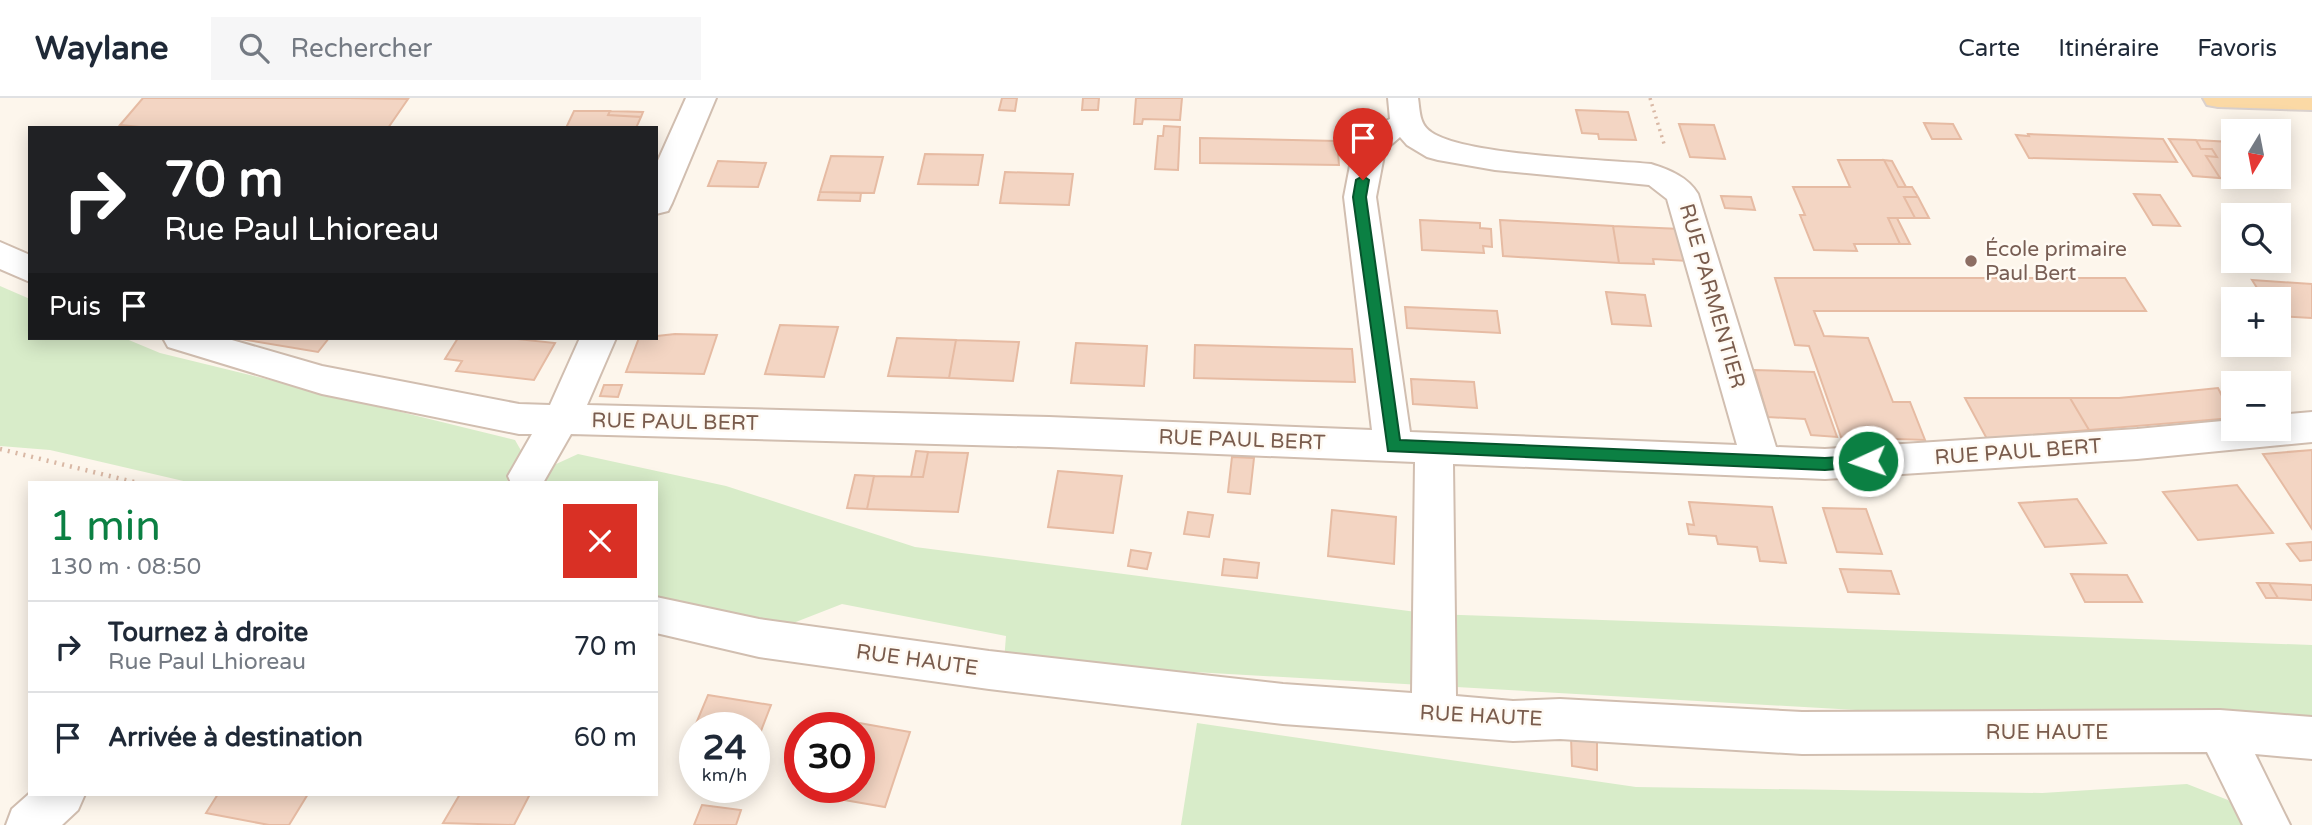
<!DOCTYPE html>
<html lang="fr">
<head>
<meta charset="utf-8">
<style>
	body { margin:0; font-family:"Varela Round",sans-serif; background:#f6f6f7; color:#1f2937; height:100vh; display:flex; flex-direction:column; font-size:26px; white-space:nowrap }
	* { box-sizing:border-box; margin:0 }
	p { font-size:23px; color:#747a83 }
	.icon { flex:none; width:38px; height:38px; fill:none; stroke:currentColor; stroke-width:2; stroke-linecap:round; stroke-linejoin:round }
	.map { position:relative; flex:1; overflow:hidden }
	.panel { position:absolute; left:28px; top:383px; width:630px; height:315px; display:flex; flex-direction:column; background:#fff; border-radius:0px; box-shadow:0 4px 18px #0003 }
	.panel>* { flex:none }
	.guide { position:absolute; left:28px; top:28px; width:630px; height:214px; border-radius:0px; box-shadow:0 4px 18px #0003; background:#202124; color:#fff; overflow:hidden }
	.needle { width:46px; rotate:190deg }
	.fabs { position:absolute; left:2221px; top:21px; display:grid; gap:14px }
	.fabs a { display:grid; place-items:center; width:70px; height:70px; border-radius:0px; background:#fff; box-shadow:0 4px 18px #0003; font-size:35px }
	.speed { position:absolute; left:679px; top:614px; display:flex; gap:14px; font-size:35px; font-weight:700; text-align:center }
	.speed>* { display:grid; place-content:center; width:91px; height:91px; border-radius:50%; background:#fff; box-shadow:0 4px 18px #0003; line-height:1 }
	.speed small { font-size:18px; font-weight:400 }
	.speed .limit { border:10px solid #d22; background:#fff; color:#111 }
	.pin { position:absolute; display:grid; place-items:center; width:60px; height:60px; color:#fff; margin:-72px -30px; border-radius:50% 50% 50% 0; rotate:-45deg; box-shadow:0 0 7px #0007 }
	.pin .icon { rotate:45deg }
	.me { position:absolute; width:77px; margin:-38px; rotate:267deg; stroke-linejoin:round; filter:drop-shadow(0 0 5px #0008) }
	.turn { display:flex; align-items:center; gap:24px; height:147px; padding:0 21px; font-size:32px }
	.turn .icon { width:91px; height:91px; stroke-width:2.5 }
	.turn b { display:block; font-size:49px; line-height:60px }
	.then { display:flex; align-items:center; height:66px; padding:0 21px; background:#0003; gap:14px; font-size:26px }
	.round { display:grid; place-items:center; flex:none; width:74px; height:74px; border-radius:0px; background:#f6f6f7 }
	.summary { display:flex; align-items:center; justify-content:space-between; height:119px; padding:0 21px }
	h1 { font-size:42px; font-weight:600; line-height:52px; color:#0b8043 }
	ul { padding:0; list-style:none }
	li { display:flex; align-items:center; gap:21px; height:91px; padding:0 21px; border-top:2px solid #e0e1e3 }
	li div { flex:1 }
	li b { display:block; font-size:26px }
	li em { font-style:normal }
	header { display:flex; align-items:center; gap:42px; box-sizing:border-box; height:98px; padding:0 35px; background:#fff; border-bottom:2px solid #e0e1e3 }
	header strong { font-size:33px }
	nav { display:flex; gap:38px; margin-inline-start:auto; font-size:24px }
	.search { width:490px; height:63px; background:#f6f6f7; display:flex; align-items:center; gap:18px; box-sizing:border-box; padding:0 24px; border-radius:0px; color:#747a83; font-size:26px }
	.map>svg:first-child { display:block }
	.green { fill:#d8ecc9 }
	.building { fill:#f3d5c3; stroke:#e6bba3; stroke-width:2 }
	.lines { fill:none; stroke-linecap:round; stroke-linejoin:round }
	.minor-casing { stroke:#d1beb0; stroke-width:4 }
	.major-casing { stroke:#dad1cd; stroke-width:4 }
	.path-far1 { stroke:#d9b8a5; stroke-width:3.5; stroke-dasharray:2 4.5; stroke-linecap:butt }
	.path { stroke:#d9b8a5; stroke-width:4.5; stroke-dasharray:2 6; stroke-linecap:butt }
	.minor { fill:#fff; fill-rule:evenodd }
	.major { fill:#fbd9a5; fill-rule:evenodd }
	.route { fill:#0b8043; stroke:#07532c; stroke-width:2 }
	.education-dot { fill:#8d6e63; stroke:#fffaf3; stroke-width:2.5 }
	.labels { text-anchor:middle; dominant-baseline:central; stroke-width:5; stroke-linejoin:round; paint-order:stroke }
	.education-label { font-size:21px; fill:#785e54; stroke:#fffaf3; text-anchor:start }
	.street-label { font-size:21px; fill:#7a5c4d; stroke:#fffaf3 }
</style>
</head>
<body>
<header>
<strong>Waylane</strong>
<div class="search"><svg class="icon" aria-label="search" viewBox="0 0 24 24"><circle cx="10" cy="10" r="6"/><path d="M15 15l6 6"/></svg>Rechercher</div>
<nav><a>Carte</a><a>Itinéraire</a><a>Favoris</a></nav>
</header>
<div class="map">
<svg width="2312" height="727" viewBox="0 0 2312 727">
	<rect width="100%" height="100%" fill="#fdf6ec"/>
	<path class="green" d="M0 188 30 201V240H124L160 255 515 342 523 356 520 364 506 385H192L50 352 0 348Z
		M578 356 726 388 915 449 1432 516 2312 547V645L2220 633 1004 563 1006 538 842 506 783 529 656 501V385H541L554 367Z
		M1197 625 1636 689 2042 695 2187 686 2228 702 2250 727H1181Z"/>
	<path class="building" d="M143 0H349L408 1 388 30H151L120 27Z
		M1002 0H1017L1015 13 999 12Z
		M1083 0H1099L1098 12H1082Z
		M1136 0H1182L1180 22 1143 21 1142 26H1134Z
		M1576 12 1628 14 1636 42 1599 41 1598 36 1582 35Z
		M574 13H610L608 17 641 19 636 30H566Z
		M610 13 643 14 641 19 608 17Z
		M1924 25 1953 26 1961 41H1932Z
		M1679 26 1714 27 1725 61 1690 59Z
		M1164 28 1180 29 1178 72 1155 71 1158 38H1163Z
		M2028 36 2163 41 2177 64 2029 60 2016 37 2029 38Z
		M1200 40 1337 43 1339 67 1200 65Z
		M2169 41 2196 42 2201 51H2212L2217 59 2206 58 2220 80 2193 78Z
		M2196 42 2231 44 2233 79H2255L2261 88 2232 87 2228 80H2220L2206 58 2217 59 2212 51H2201Z
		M925 56 983 57 978 87 918 86Z
		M831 58 883 59 874 95 820 94Z
		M1838 62H1884L1898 89H1912L1918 99H1904L1915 120H1888L1900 146H1854L1857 153 1814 152 1800 117H1805L1793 89H1850Z
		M1884 62 1892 63 1906 89H1898Z
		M718 63 766 65 758 89 708 88Z
		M1005 74 1073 76 1069 107 1000 105Z
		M820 94 861 95 860 103 818 102Z
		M2134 96 2160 97 2180 128 2153 127Z
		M1721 98 1751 99 1755 112 1725 110Z
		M1904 99H1918L1929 120H1915Z
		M1888 120H1897L1910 146H1900Z
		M1420 122 1480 125V130L1491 131 1492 149 1483 148 1484 155 1422 152Z
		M1500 122 1613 128 1619 165 1503 158Z
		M1613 128 1681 131 1688 163 1653 161 1654 166 1619 165Z
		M1775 180H2125L2146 213H1814L1824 238 1868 240 1893 304H1910L1925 342 1841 339 1809 248 1795 247Z
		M2252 182 2312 186V220L2278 218V201H2264Z
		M1606 194 1645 197 1651 228 1612 226Z
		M1405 209 1497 213 1500 235 1407 230Z
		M780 227 838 229 824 279 765 276Z
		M675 236 717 237 704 276 626 274 639 240Z
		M235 240H329L318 254Z
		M458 240H508L555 245 534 282 456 273 462 263 445 261Z
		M897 240 956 242 949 280 888 278Z
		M956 242 1019 244 1013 283 949 280Z
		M1076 245 1147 248 1144 288 1071 285Z
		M1195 247 1352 251 1355 284 1194 280Z
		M1754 272 1814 274 1837 339 1811 337 1805 321 1768 319Z
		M1411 281 1474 284 1477 310 1413 306Z
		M604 287H622L618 299 600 298Z
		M2218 290 2233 320 2089 332 2070 300H2119Z
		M1965 300H2070L2089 332 1987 341Z
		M2312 352V431L2263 356Z
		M916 353 928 354 923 379H911Z
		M928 354 968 355 958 414 867 411 874 378 923 379Z
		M1232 359 1254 360 1250 396 1228 394Z
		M1058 373 1122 378 1113 435 1048 429Z
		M855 377 874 378 867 411 847 410Z
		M2237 387 2273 435 2198 442 2163 394Z
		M2077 401 2106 445 2045 449 2019 405Z
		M1689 404 1772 409 1786 465 1760 463 1757 449 1718 446 1716 438 1689 436 1687 426 1694 427Z
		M1823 410 1866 411 1882 456 1837 454Z
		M1332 412 1396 419 1394 466 1328 458Z
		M1188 414 1213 417 1209 439 1184 436Z
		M2312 444V462L2300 463 2287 446Z
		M1131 452 1151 455 1147 471 1128 468Z
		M1224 461 1259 465 1257 480 1222 477Z
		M1840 471 1891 473 1899 496 1848 494Z
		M2071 476 2127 477 2142 504H2085Z
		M2257 485H2269L2278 500H2266Z
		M2269 485 2312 487V502L2278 500Z
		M708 597 771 607 754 651V630H695V649L687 647Z
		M848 623 910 634 885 709 821 698 824 690H859V630H846Z
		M1571 639 1597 641V672L1572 668Z
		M218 696H308L289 727H269L206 715Z
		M460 696H530L514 727 443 725Z
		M702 707 741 712 736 727H694Z"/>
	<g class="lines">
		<defs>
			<path id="minor" d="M686 0H716L672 105 668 113 656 116V67Z
				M1388 0H1418C1420 13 1419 26 1431 34 1463 57 1605 62 1651 66 1670 72 1688 79 1698 96L1776 349 1825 351 2137 331 2233 322V331H2278V317L2312 314V344L2137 361 1825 381 1453 366 1456 598 1513 603 1560 601 1802 614 2220 612 2312 619V661L2255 656 2290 727H2243L2207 654 1802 656 1560 641 1513 643 1283 626 989 591 759 559 656 535V499L759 521 989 553 1283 586 1412 595 1415 364 1049 349 571 336 543 385H511L508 378 532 336H519L322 296 168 249 163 240H225L322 268 519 306 550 307 580 240H616L587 307 1049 319 1372 332 1344 99 1353 52 1371 30 1390 21ZM1400 39 1407 47 1427 59 1438 62 1495 72 1649 87 1667 101 1737 347 1410 334 1376 99 1385 52Z
				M0 144 30 157V184L0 171Z
				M30 695V696H85L78 712 62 727H6L12 711Z"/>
			<path id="major" d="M2203 0H2312V12L2218 9 2207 7Z"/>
		</defs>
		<use href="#minor" class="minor-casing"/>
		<use href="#major" class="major-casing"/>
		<path class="path-far1" d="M1650 0 1665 49"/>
		<path class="path" d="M0 351 138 385"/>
		<use href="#minor" class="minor"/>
		<use href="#major" class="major"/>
	</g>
	<path class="route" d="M1363 78 1369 82 1366 99 1400 342 1825 360 1868 357 1874 359 1876 363 1874 368 1825 372 1388 353 1353 99 1356 82Z"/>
	<circle class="education-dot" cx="1971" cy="163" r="7"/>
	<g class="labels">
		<g class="education-label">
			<text x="1985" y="151">École primaire<tspan x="1985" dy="24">Paul Bert</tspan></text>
		</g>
		<g class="street-label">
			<text transform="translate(1712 198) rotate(74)">RUE PARMENTIER</text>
			<text transform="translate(675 324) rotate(1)">RUE PAUL BERT</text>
			<text transform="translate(1242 342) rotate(2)">RUE PAUL BERT</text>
			<text transform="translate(2018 354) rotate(-4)">RUE PAUL BERT</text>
			<text transform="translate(917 562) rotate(8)">RUE HAUTE</text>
			<text transform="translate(1481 618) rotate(3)">RUE HAUTE</text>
			<text x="2047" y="634">RUE HAUTE</text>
		</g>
	</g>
</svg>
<div class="fabs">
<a><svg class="needle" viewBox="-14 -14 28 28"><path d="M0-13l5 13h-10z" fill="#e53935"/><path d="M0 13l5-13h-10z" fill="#747a83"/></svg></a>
<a><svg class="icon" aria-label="search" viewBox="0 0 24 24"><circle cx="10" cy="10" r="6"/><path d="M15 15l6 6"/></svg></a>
<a>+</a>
<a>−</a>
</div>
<div class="speed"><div>24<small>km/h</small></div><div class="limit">30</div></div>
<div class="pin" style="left:1363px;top:82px;background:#d93025"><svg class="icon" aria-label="arrive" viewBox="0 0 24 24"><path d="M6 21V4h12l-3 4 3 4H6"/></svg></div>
<svg class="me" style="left:1868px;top:363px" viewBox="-20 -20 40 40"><circle r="17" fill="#0b8043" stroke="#fff" stroke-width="3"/><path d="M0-11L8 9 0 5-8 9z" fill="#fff"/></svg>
<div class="guide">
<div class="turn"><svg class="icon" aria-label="right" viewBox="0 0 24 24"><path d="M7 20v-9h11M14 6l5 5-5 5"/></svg><div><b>70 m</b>Rue Paul Lhioreau</div></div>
<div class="then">Puis<svg class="icon" aria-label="arrive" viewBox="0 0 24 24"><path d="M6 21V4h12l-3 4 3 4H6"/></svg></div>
</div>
<section class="panel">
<div class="summary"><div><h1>1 min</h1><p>130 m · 08:50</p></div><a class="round" style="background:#d93025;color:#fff"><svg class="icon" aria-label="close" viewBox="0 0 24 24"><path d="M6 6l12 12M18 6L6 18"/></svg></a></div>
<ul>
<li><svg class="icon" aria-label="right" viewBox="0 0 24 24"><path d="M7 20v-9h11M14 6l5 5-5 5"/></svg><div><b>Tournez à droite</b><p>Rue Paul Lhioreau</p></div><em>70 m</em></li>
<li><svg class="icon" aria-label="arrive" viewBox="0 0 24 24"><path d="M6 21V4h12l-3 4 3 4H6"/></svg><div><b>Arrivée à destination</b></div><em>60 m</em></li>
</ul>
</section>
</div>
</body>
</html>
